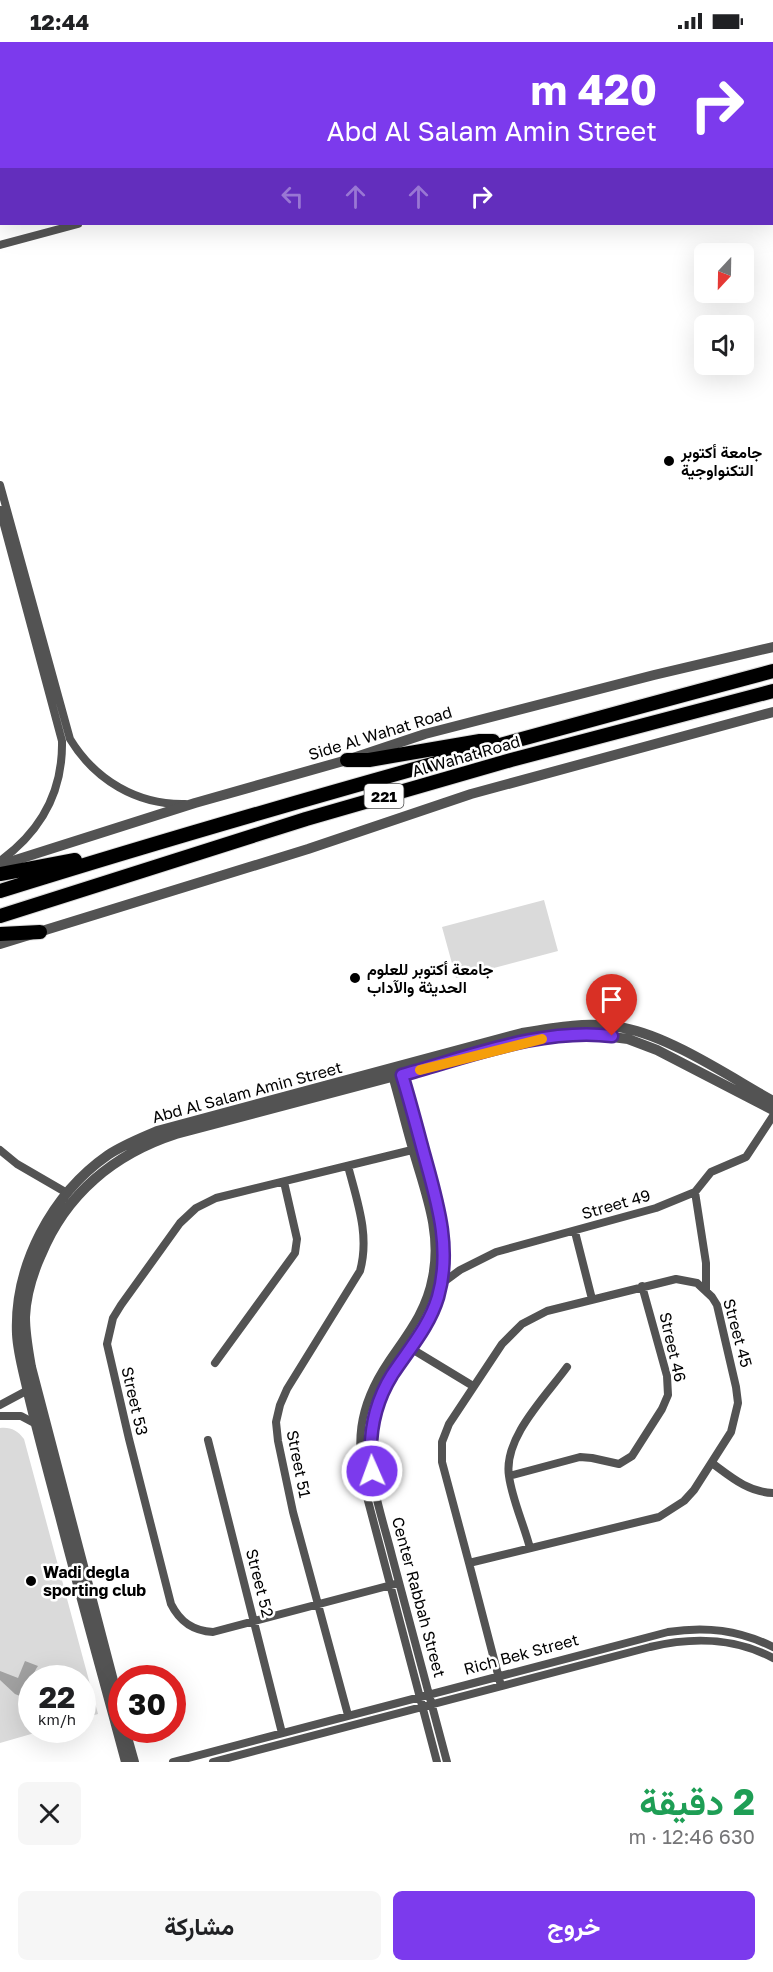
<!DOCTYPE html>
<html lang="ar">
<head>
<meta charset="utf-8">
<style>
	body { margin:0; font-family:"Golos Text",Vazirmatn,sans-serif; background:#f6f6f6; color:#202124; direction:rtl; height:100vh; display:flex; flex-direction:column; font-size:22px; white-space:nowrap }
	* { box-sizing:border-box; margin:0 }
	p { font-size:20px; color:#757577 }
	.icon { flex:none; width:33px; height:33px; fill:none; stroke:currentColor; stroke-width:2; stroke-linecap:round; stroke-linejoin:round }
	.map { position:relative; height:1720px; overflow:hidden; direction:ltr }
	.drawer { display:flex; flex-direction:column; background:#fff; flex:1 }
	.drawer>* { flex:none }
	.guide { position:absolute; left:0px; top:0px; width:774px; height:183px; box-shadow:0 6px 24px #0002; direction:rtl; background:#7c3aed; color:#fff; overflow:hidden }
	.needle { width:39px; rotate:202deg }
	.controls { position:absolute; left:694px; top:201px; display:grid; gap:12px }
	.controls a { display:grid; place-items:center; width:60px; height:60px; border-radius:9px; background:#fff; box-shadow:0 6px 24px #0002; font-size:30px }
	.speed { position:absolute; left:18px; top:1623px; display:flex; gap:12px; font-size:30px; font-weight:700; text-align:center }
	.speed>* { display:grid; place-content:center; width:78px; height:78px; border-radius:50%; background:#fff; box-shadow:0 6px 24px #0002; line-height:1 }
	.speed small { font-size:15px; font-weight:400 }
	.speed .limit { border:9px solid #d22; background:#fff; color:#111 }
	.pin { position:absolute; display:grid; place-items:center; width:51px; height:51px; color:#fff; margin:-62px -26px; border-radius:50% 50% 50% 0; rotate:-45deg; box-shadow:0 0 6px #0007 }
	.pin .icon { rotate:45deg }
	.me { position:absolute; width:66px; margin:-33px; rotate:358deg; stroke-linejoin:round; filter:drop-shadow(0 0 4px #0008) }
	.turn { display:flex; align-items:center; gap:21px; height:126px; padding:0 18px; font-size:27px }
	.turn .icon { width:78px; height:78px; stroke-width:2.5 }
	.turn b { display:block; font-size:42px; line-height:51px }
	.lanes { display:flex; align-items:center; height:57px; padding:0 18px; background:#0003; justify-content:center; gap:30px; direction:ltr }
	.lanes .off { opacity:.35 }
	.round { display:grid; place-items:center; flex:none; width:63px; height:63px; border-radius:9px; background:#f6f6f6 }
	.summary { display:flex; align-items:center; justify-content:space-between; height:102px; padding:0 18px }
	h1 { font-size:36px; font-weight:700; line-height:45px; color:#1e9e55 }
	.cta { display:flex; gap:12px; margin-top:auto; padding:12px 18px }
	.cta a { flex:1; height:69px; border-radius:9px; background:#7c3aed; color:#fff; font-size:24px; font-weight:700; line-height:69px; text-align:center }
	.cta a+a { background:#f6f6f6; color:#202124 }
	.status { display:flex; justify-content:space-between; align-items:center; height:42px; padding:0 30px; background:#fff; direction:ltr }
	.status svg { height:16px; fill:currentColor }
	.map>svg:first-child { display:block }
	.green { fill:#dadada }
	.water { fill:#a1a1a1 }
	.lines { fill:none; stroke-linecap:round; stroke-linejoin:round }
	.trunk-casing { stroke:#dbdbdb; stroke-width:16 }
	.minor { stroke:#535353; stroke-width:8 }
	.tertiary { stroke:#535353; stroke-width:10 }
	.trunk { stroke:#000; stroke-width:14 }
	.route-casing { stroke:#51269a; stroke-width:15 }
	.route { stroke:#7c3aed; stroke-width:10 }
	.slow { stroke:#f59e0b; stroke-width:10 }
	.poi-dot { fill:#000; stroke:#fff; stroke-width:2 }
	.labels { text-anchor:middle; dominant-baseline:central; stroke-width:5; stroke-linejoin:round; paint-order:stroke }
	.shield { fill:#fff; stroke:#4c4c4c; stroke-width:1.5 }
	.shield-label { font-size:15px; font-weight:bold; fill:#000 }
	.poi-label { font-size:16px; font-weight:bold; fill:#000; stroke:#fff; text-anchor:start }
	.street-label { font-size:16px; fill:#000; stroke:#fff }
</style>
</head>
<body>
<div class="status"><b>12:44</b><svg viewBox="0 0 49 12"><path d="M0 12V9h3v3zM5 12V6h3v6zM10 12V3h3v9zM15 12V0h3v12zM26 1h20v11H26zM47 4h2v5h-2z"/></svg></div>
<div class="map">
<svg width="773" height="1720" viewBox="0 0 773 1720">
	<rect width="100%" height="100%" fill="#fff"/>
	<path class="green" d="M544 858 558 909 456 936 442 885Z
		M0 1386C11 1385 17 1388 24 1397L98 1672 83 1676 82 1636H32V1688H45L0 1701Z"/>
	<path class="water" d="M25 1619 38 1624C29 1636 35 1648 25 1656L15 1652 0 1638V1629L18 1636Z"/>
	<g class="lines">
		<defs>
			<path id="trunk" d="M347 718H369L480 699H493
				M0 832 75 818
				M0 849C256 769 514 698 773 629
				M0 874 306 777 511 718 773 649
				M0 892 40 890"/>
		</defs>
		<use href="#trunk" class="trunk-casing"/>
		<path class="minor" d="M148 0 152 2
			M423 0V2
			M169 2 170 0
			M0 203 78 182
			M0 443 70 697C95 738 137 763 185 762
			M0 468 62 699C63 750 40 790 0 819
			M401 1027C409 1058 417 1088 426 1119 441 1176 455 1226 427 1282 404 1327 373 1347 370 1403 369 1440 383 1478 392 1514 410 1583 429 1651 447 1720
			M391 1030C399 1057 405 1083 413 1110 425 1152 441 1191 432 1235 426 1269 407 1292 388 1320 357 1366 355 1402 367 1455L437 1720
			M0 1108 17 1122 67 1151
			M348 1124C357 1159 370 1193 360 1229L287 1347 280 1363 276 1380 278 1399 293 1470 348 1673
			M695 1150 706 1221V1248
			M575 1190 592 1257
			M441 1242 460 1228 496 1210 656 1166 695 1150 711 1130 746 1115 773 1074
			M407 1304 473 1344
			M215 1321 295 1211 297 1197 284 1140
			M0 1363 28 1348
			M0 1374H21L36 1382
			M208 1398 282 1691
			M712 1421C731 1435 748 1450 773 1451
			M509 1434 580 1415 592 1416 619 1422 632 1414 662 1367 668 1353 667 1334 642 1244
			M530 1506C524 1483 512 1457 509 1434 503 1396 546 1354 567 1325
			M469 1521 442 1420V1400L449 1382 502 1302 522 1282 547 1269 676 1237 697 1241 712 1255 717 1263 736 1345 738 1361 731 1390 694 1448 684 1459 659 1475 469 1521 501 1644
			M399 1541 213 1590C193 1589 180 1580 171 1562L129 1397 107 1302 113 1276 121 1263 180 1181 196 1166 216 1156 412 1108
			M173 1720 668 1590C706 1584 739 1588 773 1605
			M213 1720 650 1605C692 1595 733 1595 773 1616"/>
		<path class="tertiary" d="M0 823 195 761 347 718 425 692 654 633 773 605
			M0 902 308 807 471 752 773 670
			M122 1673 31 1325C28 1308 25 1292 25 1275 26 1253 32 1233 41 1213 66 1152 114 1112 176 1092L512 1003 581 991 628 997 657 1008 773 1068
			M125 1688 134 1720
			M126 1720C104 1638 81 1556 60 1474 49 1433 38 1392 28 1350 24 1331 18 1312 17 1292 14 1223 52 1152 108 1113 123 1103 141 1096 157 1089L522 991C556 985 590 979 624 986 671 995 730 1035 773 1059"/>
		<use href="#trunk" class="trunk"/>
	</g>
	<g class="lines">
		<defs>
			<path id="route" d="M372 1429C368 1396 374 1362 392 1333 409 1307 429 1285 438 1255 452 1206 437 1159 424 1112 417 1086 410 1059 402 1033 468 1015 544 985 612 994"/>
		</defs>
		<use href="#route" class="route-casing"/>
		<use href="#route" class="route"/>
		<path class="slow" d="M420 1028 542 997"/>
	</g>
	<g class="poi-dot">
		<circle cx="669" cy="419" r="6"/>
		<circle cx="355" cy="936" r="6"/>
		<circle cx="31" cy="1539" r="6"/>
	</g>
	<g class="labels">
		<rect class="shield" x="364.5" y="742" width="39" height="24" rx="4.5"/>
		<g class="shield-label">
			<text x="384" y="754">221</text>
		</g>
		<g class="poi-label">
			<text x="681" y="410">جامعة أكتوبر<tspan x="681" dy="18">التكنواوجية</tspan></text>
			<text x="367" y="927">جامعة أكتوبر للعلوم<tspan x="367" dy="18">الحديثة والآداب</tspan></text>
			<text x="43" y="1530">Wadi degla<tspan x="43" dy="18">sporting club</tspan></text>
		</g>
		<g class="street-label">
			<text transform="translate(380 691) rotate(-17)">Side Al Wahat Road</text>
			<text transform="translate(466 714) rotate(-16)">Al Wahat Road</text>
			<text transform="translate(247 1050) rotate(-15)">Abd Al Salam Amin Street</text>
			<text transform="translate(616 1162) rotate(-16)">Street 49</text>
			<text transform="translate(738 1291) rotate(75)">Street 45</text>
			<text transform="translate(673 1305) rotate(77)">Street 46</text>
			<text transform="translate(135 1359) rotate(77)">Street 53</text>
			<text transform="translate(299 1422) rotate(79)">Street 51</text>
			<text transform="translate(260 1541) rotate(76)">Street 52</text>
			<text transform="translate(419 1555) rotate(75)">Center Rabbah Street</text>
			<text transform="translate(521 1612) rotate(-15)">Rich Bek Street</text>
		</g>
	</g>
</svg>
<div class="controls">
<a><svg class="needle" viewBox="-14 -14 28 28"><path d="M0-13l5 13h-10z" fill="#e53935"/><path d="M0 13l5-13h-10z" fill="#757577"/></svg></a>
<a><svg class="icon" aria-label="sound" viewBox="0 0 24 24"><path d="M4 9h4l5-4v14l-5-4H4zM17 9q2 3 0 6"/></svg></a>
</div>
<div class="speed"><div>22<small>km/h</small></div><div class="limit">30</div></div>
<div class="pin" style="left:612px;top:994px;background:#d93025"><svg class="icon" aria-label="arrive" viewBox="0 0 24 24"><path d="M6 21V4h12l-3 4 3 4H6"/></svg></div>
<svg class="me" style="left:372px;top:1429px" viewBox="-20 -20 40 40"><circle r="17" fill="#7c3aed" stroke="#fff" stroke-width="3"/><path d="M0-11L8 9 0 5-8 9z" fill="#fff"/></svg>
<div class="guide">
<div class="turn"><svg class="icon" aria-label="right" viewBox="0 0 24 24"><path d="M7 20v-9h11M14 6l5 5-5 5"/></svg><div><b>420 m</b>Abd Al Salam Amin Street</div></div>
<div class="lanes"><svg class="icon off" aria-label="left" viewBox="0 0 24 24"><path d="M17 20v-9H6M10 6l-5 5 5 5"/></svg><svg class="icon off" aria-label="ahead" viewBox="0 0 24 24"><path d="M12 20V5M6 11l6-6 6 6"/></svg><svg class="icon off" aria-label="ahead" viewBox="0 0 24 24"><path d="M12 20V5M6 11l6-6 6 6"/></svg><svg class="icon" aria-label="right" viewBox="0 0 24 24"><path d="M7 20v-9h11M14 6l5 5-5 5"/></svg></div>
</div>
</div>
<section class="drawer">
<div class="summary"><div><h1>2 دقيقة</h1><p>630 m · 12:46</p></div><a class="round"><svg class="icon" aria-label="close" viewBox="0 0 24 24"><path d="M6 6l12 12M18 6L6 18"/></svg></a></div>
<div class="cta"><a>خروج</a><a>مشاركة</a></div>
</section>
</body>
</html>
